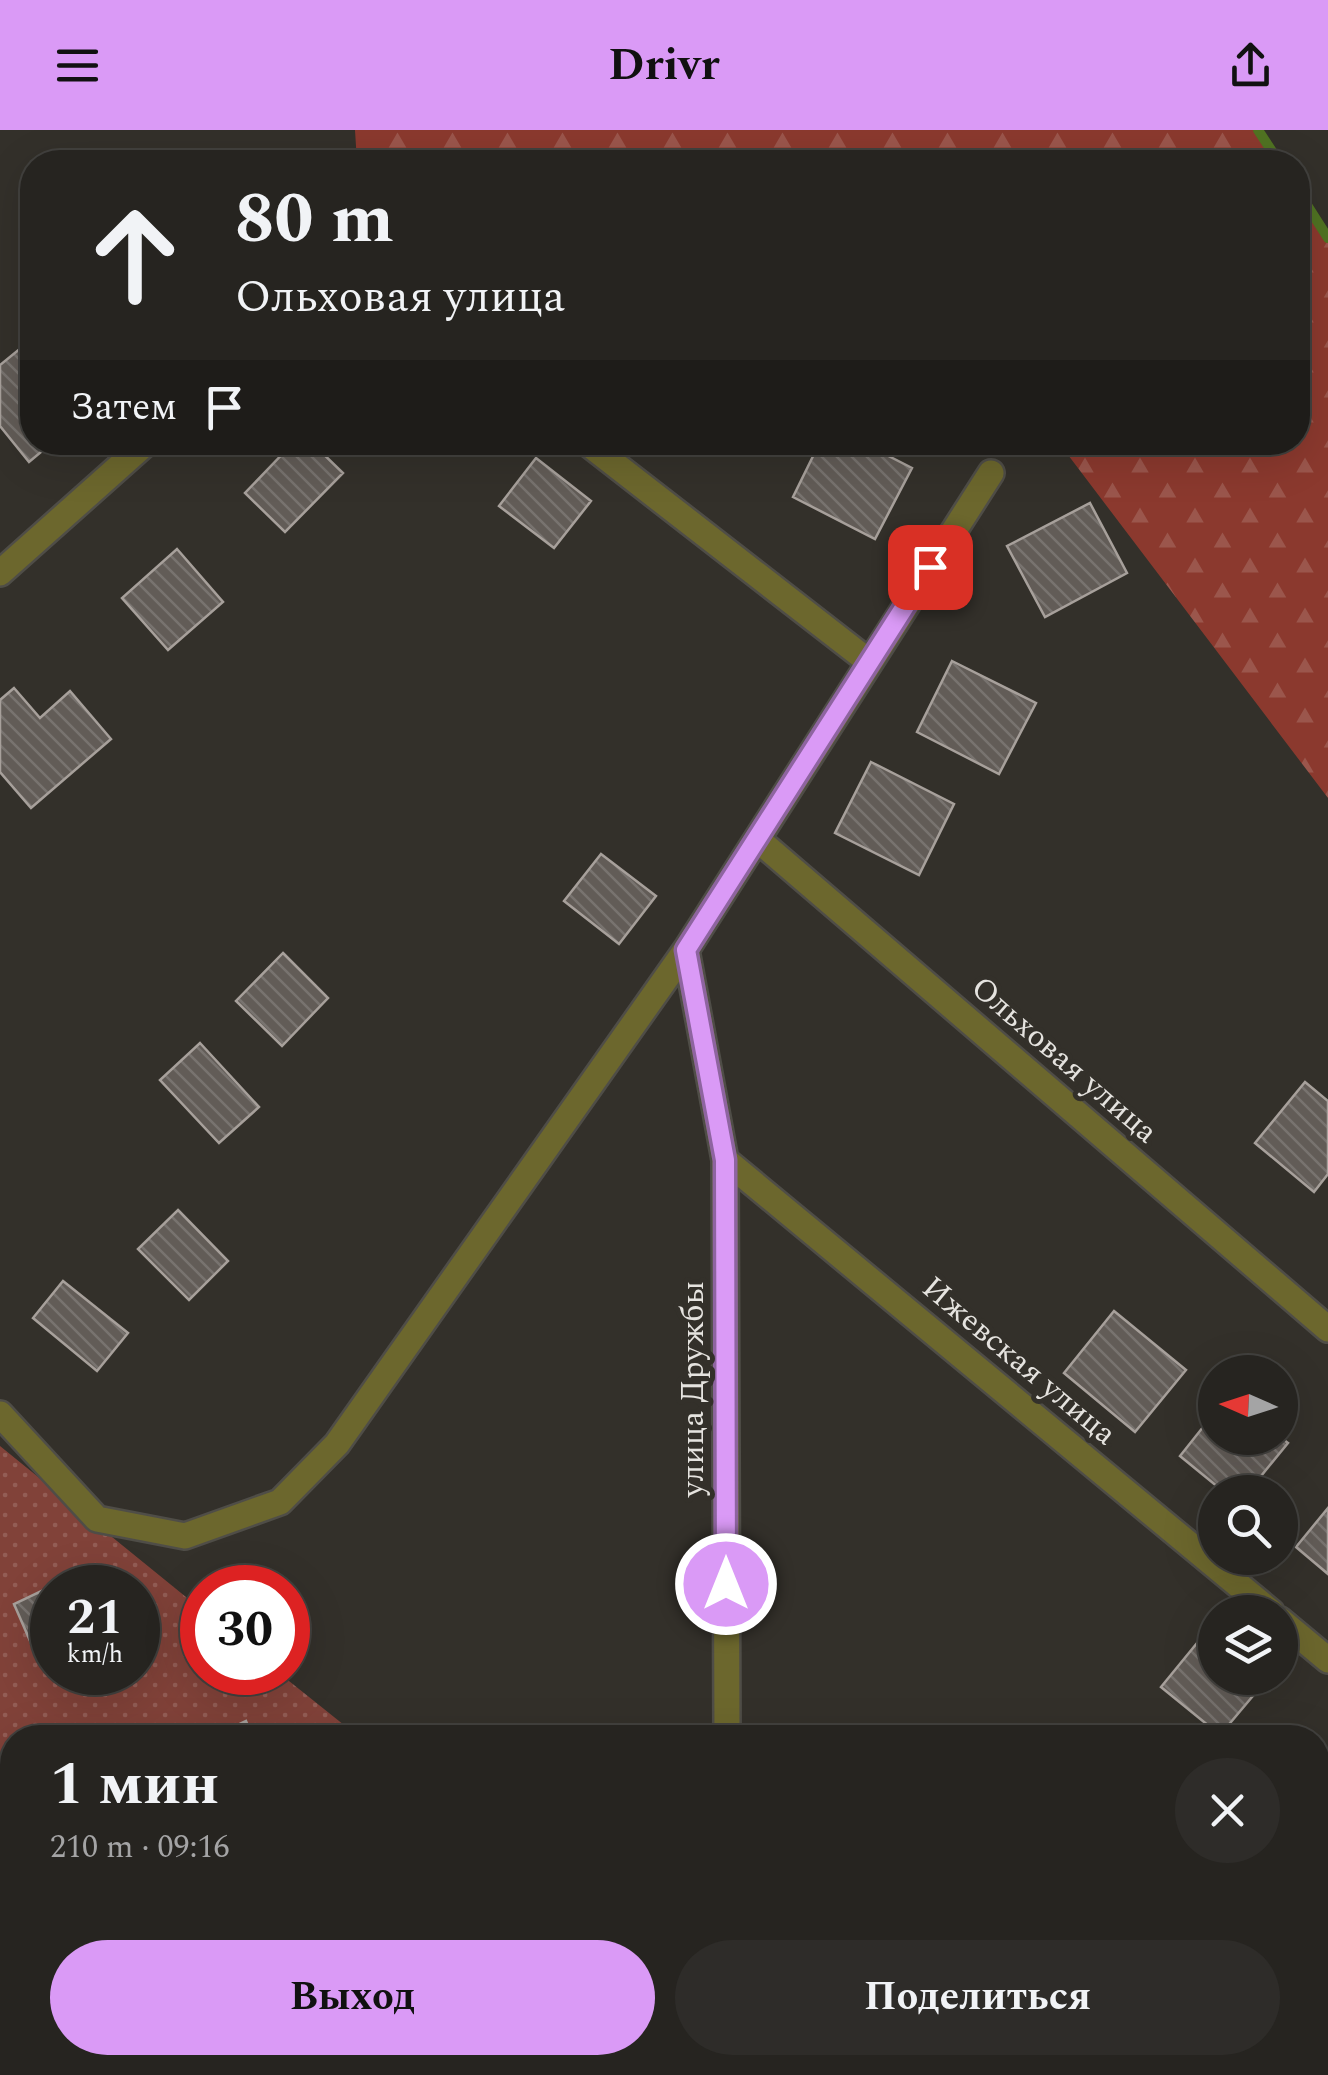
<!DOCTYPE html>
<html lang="ru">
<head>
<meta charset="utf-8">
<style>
	body { margin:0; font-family:Spectral,serif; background:#2e2c29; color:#f1f3f6; height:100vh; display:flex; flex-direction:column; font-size:38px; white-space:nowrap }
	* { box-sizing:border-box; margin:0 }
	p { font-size:32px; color:#a4a4a5 }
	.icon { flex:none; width:55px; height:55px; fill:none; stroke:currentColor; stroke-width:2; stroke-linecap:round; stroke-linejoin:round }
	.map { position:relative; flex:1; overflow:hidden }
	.panel { position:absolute; left:0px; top:1595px; width:1330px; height:350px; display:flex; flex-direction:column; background:#262420; border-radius:40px 40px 0 0; box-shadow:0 10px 40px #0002,0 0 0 2px #42413e }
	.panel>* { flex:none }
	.banner { position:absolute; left:20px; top:20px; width:1290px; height:305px; border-radius:40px; box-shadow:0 10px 40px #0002,0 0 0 2px #42413e; background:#262420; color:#f1f3f6; overflow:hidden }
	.needle { width:65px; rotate:273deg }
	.controls { position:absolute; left:1198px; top:1225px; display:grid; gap:20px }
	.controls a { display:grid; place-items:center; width:100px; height:100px; border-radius:50%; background:#262420; box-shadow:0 10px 40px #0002,0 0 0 2px #42413e; font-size:50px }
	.speed { position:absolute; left:30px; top:1435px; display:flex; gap:20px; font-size:50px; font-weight:700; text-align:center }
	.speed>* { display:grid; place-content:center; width:130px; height:130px; border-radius:50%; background:#262420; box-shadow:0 10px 40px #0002,0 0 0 2px #42413e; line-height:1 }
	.speed small { font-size:25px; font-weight:400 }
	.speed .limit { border:15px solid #d22; background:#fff; color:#111 }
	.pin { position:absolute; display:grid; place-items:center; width:85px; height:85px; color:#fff; margin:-42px; border-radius:20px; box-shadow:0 5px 15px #0006 }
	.me { position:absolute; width:110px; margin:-55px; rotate:0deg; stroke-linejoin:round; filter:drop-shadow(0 0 8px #0008) }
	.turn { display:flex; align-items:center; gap:35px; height:210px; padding:0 50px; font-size:45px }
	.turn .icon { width:130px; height:130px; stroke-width:2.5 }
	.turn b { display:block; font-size:70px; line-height:85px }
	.then { display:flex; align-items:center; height:95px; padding:0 50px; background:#0003; gap:20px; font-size:38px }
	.round { display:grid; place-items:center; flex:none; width:105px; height:105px; border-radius:52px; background:#2e2c29 }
	.head { display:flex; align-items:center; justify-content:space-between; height:170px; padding:0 50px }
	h1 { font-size:60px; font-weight:700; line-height:75px }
	.button { display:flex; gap:20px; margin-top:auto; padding:20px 50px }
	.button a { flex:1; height:115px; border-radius:60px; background:#da9af6; color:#111; font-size:40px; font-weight:700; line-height:115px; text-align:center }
	.button a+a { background:#2e2c29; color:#f1f3f6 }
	header { display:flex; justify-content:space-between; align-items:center; height:130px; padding:0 50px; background:#da9af6; color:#111; font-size:45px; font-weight:700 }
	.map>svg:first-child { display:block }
	.forest { fill:url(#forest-firs) }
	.park { fill:url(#park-dots); fill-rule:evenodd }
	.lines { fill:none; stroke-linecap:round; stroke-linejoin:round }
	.stream { stroke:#507322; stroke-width:10 }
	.building { fill:url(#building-back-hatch); stroke:#a7a09b; stroke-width:2.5 }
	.minor-casing { stroke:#4f4d47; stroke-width:30 }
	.minor { stroke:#6c672d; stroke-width:25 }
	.route-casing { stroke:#8e64a0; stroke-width:25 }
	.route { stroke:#da9af6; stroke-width:18 }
	.labels { text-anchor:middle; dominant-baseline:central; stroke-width:10; stroke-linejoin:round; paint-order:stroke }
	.street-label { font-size:32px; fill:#e5e3df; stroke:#33302a }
</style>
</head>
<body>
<header><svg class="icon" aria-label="menu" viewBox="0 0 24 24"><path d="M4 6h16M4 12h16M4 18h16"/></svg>Drivr<svg class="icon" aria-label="share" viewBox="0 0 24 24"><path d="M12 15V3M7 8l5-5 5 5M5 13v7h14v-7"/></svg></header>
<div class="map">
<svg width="1328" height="1945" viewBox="0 0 1328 1945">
	<defs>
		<pattern id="forest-firs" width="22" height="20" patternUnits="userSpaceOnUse" patternTransform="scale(2.5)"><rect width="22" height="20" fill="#8b392e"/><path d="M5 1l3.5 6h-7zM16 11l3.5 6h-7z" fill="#9b564c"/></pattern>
		<pattern id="park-dots" width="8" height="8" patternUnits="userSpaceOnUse" patternTransform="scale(2.5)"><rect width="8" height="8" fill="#814239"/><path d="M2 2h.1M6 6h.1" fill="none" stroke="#935d55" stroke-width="1.8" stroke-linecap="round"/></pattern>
		<pattern id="building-back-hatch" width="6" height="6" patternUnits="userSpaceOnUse" patternTransform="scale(2.5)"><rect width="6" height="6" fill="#625c57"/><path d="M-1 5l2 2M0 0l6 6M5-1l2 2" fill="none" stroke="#78736f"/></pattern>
	</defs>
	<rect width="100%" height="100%" fill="#33302a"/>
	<path class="forest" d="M355 0H1258L1279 32H357Z
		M1298 61 1328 108V668L1059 313 1298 312Z"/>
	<path class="park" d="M0 1316 202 1480V1542L279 1543 359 1607 12 1608V1932H760L775 1945H0ZM52 1458H138V1542H52Z"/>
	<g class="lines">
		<path class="stream" d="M1258 0 1279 32
			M1298 61 1328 108"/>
	</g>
	<path class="building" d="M32 209V312H53L29 332 0 296V235Z
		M294 312H311L343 343 285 402 245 363Z
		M820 312H861L912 338 875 409 793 367Z
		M536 328 591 371 554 418 499 376Z
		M1090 373 1127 443 1045 487 1007 416Z
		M177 419 223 472 168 520 122 468Z
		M952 531 1036 573 999 644 917 602Z
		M14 558 40 588 70 561 111 609 31 678 0 642V570Z
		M871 632 954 674 919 745 835 703Z
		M601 724 656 766 619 814 564 771Z
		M283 823 328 868 282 916 236 871Z
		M200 913 259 977 219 1013 160 950Z
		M1305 952 1328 971V1044L1314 1062 1255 1013Z
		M178 1080 228 1131 189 1170 138 1119Z
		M63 1151 128 1203 97 1241 33 1188Z
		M1114 1181 1186 1240 1135 1302 1064 1243Z
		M1215 1282V1308L1280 1307 1288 1313 1248 1362H1224L1180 1326Z
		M1328 1378V1444L1296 1417Z
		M54 1455 52 1504 31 1513 14 1474Z
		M1211 1496 1215 1499V1548H1268L1220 1605 1161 1557Z
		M246 1591 253 1608H210Z
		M1328 1637V1672L1318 1663V1650Z
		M0 1900 16 1935 0 1942Z
		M345 1932H393L397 1942 390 1945H350Z"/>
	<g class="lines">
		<defs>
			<path id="minor" d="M586 312 868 531
				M0 443 147 312
				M757 709 1328 1199
				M725 1030 1271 1482
				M0 1284 97 1389 185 1406 280 1372 337 1314 686 820
				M1280 1490 1328 1530
				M727 1608 725 1030 686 820 991 343
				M0 1852 12 1879
				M37 1932 42 1945
				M414 1932 420 1945
				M1060 1932 1076 1945"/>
		</defs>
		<use href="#minor" class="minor-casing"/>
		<use href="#minor" class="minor"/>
	</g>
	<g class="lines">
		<defs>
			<path id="route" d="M726 1454 725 1030 686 820 930 437"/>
		</defs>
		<use href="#route" class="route-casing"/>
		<use href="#route" class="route"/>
	</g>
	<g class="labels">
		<g class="street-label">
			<text transform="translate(1064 930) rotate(41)">Ольховая улица</text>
			<text transform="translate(1019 1231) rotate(40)">Ижевская улица</text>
			<text transform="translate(693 1259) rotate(-90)">улица Дружбы</text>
		</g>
	</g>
</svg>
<div class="controls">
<a><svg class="needle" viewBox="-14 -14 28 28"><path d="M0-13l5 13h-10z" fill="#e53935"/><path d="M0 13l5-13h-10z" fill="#a4a4a5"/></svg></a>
<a><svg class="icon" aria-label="search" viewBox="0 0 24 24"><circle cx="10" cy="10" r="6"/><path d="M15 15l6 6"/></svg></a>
<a><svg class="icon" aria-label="layers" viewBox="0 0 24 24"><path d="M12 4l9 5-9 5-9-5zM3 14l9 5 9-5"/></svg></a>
</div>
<div class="speed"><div>21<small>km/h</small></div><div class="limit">30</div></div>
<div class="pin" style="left:930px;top:437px;background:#d93025"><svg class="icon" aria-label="arrive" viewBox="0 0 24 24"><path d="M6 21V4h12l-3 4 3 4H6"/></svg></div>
<svg class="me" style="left:726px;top:1454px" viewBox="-20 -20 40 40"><circle r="17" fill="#da9af6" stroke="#fff" stroke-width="3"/><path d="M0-11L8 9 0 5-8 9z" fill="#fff"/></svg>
<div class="banner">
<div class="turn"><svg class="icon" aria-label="ahead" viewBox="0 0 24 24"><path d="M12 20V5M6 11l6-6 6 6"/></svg><div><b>80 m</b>Ольховая улица</div></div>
<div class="then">Затем<svg class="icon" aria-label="arrive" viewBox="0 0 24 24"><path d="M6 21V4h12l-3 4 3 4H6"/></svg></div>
</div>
<section class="panel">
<div class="head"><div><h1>1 мин</h1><p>210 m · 09:16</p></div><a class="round"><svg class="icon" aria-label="close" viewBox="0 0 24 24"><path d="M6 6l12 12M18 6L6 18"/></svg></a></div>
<div class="button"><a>Выход</a><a>Поделиться</a></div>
</section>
</div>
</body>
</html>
